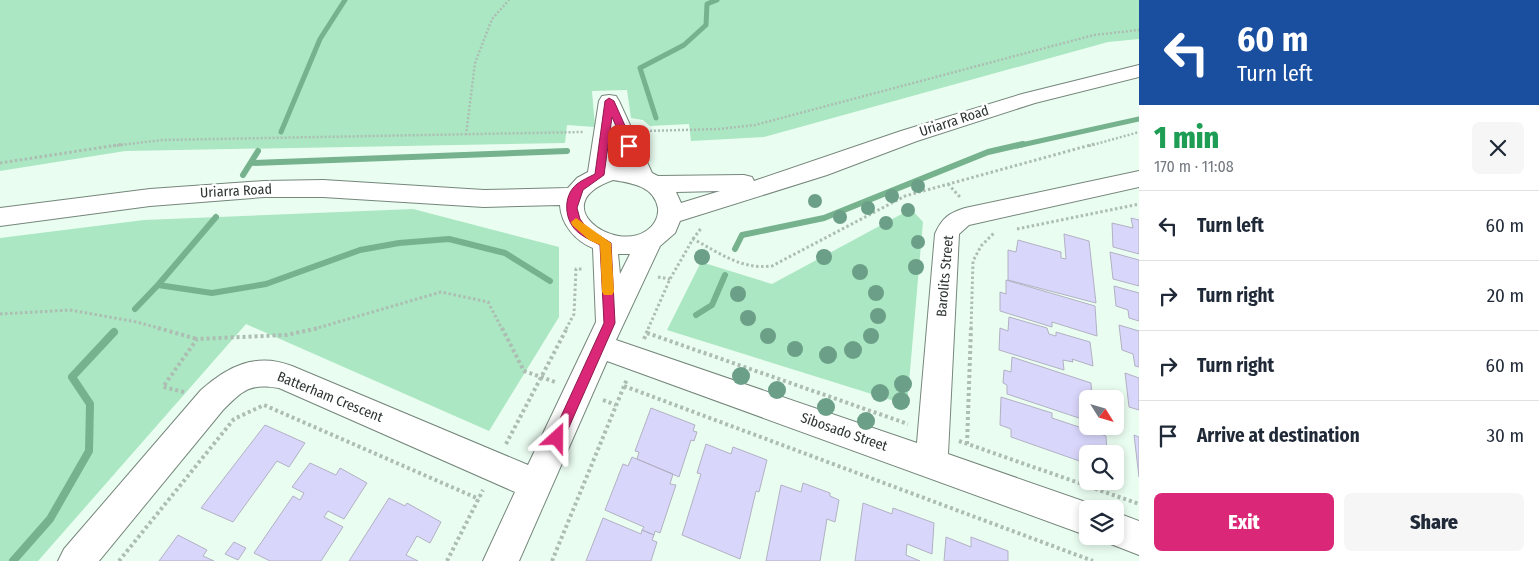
<!DOCTYPE html>
<html lang="en">
<head>
<meta charset="utf-8">
<style>
	body { margin:0; font-family:"Fira Sans Condensed",sans-serif; background:#f6f6f7; color:#1f2937; height:100vh; display:flex; flex-direction:column; font-size:19px; white-space:nowrap }
	* { box-sizing:border-box; margin:0 }
	p { font-size:16px; color:#747a83 }
	.icon { flex:none; width:28px; height:28px; fill:none; stroke:currentColor; stroke-width:2; stroke-linecap:round; stroke-linejoin:round }
	.map { position:relative; flex:1; overflow:hidden }
	.side { display:flex; flex-direction:column; background:#fff; width:400px }
	.side>* { flex:none }
	.guide { background:#1a4fa0; color:#fff; overflow:hidden }
	.needle { width:32px; rotate:127deg }
	.controls { position:absolute; left:1079px; top:390px; display:grid; gap:10px }
	.controls a { display:grid; place-items:center; width:45px; height:45px; border-radius:8px; background:#fff; box-shadow:0 2px 8px #0003; font-size:25px }
	.pin { position:absolute; display:grid; place-items:center; width:42px; height:42px; color:#fff; margin:-21px; border-radius:10px; box-shadow:0 2px 8px #0006 }
	.me { position:absolute; width:55px; margin:-28px; rotate:24deg; stroke-linejoin:round; filter:drop-shadow(0 0 4px #0008) }
	.turn { display:flex; align-items:center; gap:18px; height:105px; padding:0 15px; font-size:22px }
	.turn .icon { width:65px; height:65px; stroke-width:2.5 }
	.turn b { display:block; font-size:35px; line-height:42px }
	.round { display:grid; place-items:center; flex:none; width:52px; height:52px; border-radius:8px; background:#f6f6f7 }
	.headline { display:flex; align-items:center; justify-content:space-between; height:85px; padding:0 15px }
	h1 { font-size:30px; font-weight:800; line-height:38px; color:#1e9e55 }
	.primary-button { display:flex; gap:10px; margin-top:auto; padding:10px 15px }
	.primary-button a { flex:1; height:58px; border-radius:8px; background:#db2777; color:#fff; font-size:20px; font-weight:800; line-height:58px; text-align:center }
	.primary-button a+a { background:#f6f6f7; color:#1f2937 }
	ul { padding:0; list-style:none }
	li { display:flex; align-items:center; gap:15px; height:70px; padding:0 15px; border-top:1px solid #e0e1e3 }
	li div { flex:1 }
	li b { display:block; font-size:19px }
	li em { font-style:normal }
	main { display:flex; flex:1; min-height:0 }
	.map>svg:first-child { display:block }
	.green { fill:#aae7c2 }
	.lines { fill:none; stroke-linecap:round; stroke-linejoin:round }
	.stream-far2 { stroke:#76b28e; stroke-width:5 }
	.stream-far1 { stroke:#76b28e; stroke-width:6 }
	.stream { stroke:#76b28e; stroke-width:8 }
	.building { fill:#d8d6fa; stroke:#b2b1c3 }
	.minor-casing { stroke:#75867b; stroke-width:2 }
	.path-far2 { stroke:#adbdb3; stroke-width:2.5; stroke-dasharray:2 2; stroke-linecap:butt }
	.path-far1 { stroke:#adbdb3; stroke-width:3; stroke-dasharray:2.5 2.5; stroke-linecap:butt }
	.path { stroke:#adbdb3; stroke-width:4; stroke-dasharray:3 3; stroke-linecap:butt }
	.minor { fill:#fff; fill-rule:evenodd }
	.tree { fill:#6c9f87 }
	.route { fill:#db2777; stroke:#8e194d }
	.slow { fill:#f59e0b }
	.labels { text-anchor:middle; dominant-baseline:central; stroke-width:5; stroke-linejoin:round; paint-order:stroke }
	.street-label { font-size:14px; fill:#2d3430; stroke:#fff }
</style>
</head>
<body>
<main>
<div class="map">
<svg width="1139" height="561" viewBox="0 0 1139 561">
	<rect width="100%" height="100%" fill="#eafdf1"/>
	<path class="green" d="M0 0H1139V39L1108 42 764 137 691 141 689 124 650 126 643 120 631 118 627 90 592 91 595 127 567 125 565 143 125 151 0 171Z
		M413 209 559 247V317L489 431 246 324 38 561H0V238L144 220Z
		M911 209 923 222 907 405 667 330 701 262 772 284Z"/>
	<g class="lines">
		<path class="stream-far2" d="M656 118 640 68 684 45 706 25 707 4 717 0
			M281 132 320 39 345 0
			M1017 146 1139 119"/>
		<path class="stream-far1" d="M251 163 567 151
			M243 175 258 151
			M735 249 742 235 824 218 988 152 1023 144
			M158 285 216 217
			M135 309 158 285 212 293 266 284 360 250 399 243 449 239 505 253 550 281
			M696 315 712 305 725 275"/>
		<path class="stream" d="M13 561 50 519 89 451 90 404 72 377 114 332"/>
	</g>
	<path class="building" d="M1131 218 1139 220V254L1113 247 1112 223 1133 228Z
		M1064 234 1089 241 1096 303 1008 280V250L1016 252 1018 240 1061 252V258L1066 259Z
		M1110 252 1139 260V286L1113 279Z
		M1006 280 1095 306 1097 336 1052 322V327L1000 311V292L1006 294Z
		M1114 286 1139 293V321L1129 318 1128 310 1116 306Z
		M1009 317 1047 328 1049 334 1056 336V332L1090 342 1093 366 1072 359 1073 362 1063 360 1064 370 999 350 1000 328 1008 331Z
		M1119 325 1139 331V367L1135 366 1133 354 1122 350Z
		M1012 357 1091 383 1092 399H1088V421L1007 394V385L1003 383 1004 370 1011 372Z
		M1125 373 1139 378V410L1129 407Z
		M1001 397 1052 413V418L1106 436 1107 454 1093 449V454H1088V464L1011 437V429L1000 425Z
		M651 408 695 425 693 431 697 432 694 441 691 440 679 477 637 459 639 452 635 451Z
		M265 425 305 443 289 467 277 461 233 522 201 508Z
		M1134 435 1139 437V477Z
		M706 444 731 454 733 447 767 460 759 492 756 491 740 559 682 535 701 474 697 473Z
		M632 457 673 474 670 484 676 485 660 533 655 531 654 535 642 530 644 527 605 510 623 464 628 466Z
		M310 463 336 475 340 468 367 483 344 519 328 511 324 517 343 527 321 561H270L254 553 293 496 300 500 304 493 292 487Z
		M803 483 830 493V496L839 500 835 522 827 519 820 561H766L781 485 801 492Z
		M389 498 405 506 407 503 441 522 430 543 417 536 406 555 418 561H349Z
		M863 503 892 514 893 508 934 523 932 554 907 544 906 555 920 561H855Z
		M603 518 641 534 642 530 654 535 652 540 657 542 651 561H586Z
		M178 535 207 550 203 556 214 561H159Z
		M946 537 971 547V537L1008 551V561H944Z
		M234 542 246 548 238 560 225 554Z"/>
	<g class="lines">
		<defs>
			<path id="minor" d="M1139 65V77L1035 103 917 141 827 175 680 221 675 233 660 246 616 340 917 443 935 234C942 218 949 213 965 208L1139 171V187L969 225 959 234 948 454 1100 507 1101 509H1088V536L607 361 519 561H483L515 492 279 388C250 383 243 390 223 410L99 561H58L64 549 201 390C228 366 256 352 292 366L528 465 596 322 593 248C575 241 561 224 560 205L484 207 323 197H264L150 206 0 226V208L150 189 264 181 323 180 484 190 568 188 577 178 588 172 599 101 602 96 609 95 616 96 619 101 652 173 658 176 744 175 752 177 754 181 901 131 1022 94ZM615 139 626 166 612 164ZM613 180C632 183 654 186 658 208 659 217 654 226 646 231 613 253 545 204 613 180ZM720 191 681 203 676 192ZM618 254H630L620 274Z
				M1115 512 1139 521V555L1103 541 1101 536H1115Z"/>
		</defs>
		<use href="#minor" class="minor-casing"/>
		<path class="path-far2" d="M646 131 719 129 755 125 1094 35 1139 30
			M466 135 475 63 492 19 509 0
			M113 146 162 140 583 132
			M1089 146 1139 132"/>
		<path class="path-far1" d="M0 163 124 144
			M948 184 960 197
			M1017 229 1139 204
			M693 239 702 227
			M658 277 670 279
			M0 314 70 310 137 322 162 329
			M314 329 441 292 488 302 502 329
			M566 329 574 314 576 269H582
			M648 329 670 279 693 239C720 253 741 270 772 266L905 196 1094 144
			M971 329 973 261 981 246 994 233"/>
		<path class="path" d="M158 328 197 339
			M502 328 524 371 555 382
			M647 333 908 424
			M644 339 649 328
			M624 386 1093 561
			M184 392 163 387 197 339 286 335 319 328
			M603 400 616 405
			M959 441 1139 504
			M506 444 567 328
			M967 444 971 328
			M119 561 234 419 264 405 479 499
			M447 561 483 490
			M552 561 627 379"/>
		<use href="#minor" class="minor"/>
	</g>
	<g class="tree">
		<circle cx="918" cy="186" r="7"/>
		<circle cx="892" cy="196" r="7"/>
		<circle cx="815" cy="201" r="7"/>
		<circle cx="868" cy="208" r="7"/>
		<circle cx="908" cy="210" r="7"/>
		<circle cx="840" cy="217" r="7"/>
		<circle cx="886" cy="223" r="7"/>
		<circle cx="918" cy="242" r="7"/>
		<circle cx="702" cy="257" r="8"/>
		<circle cx="824" cy="257" r="8"/>
		<circle cx="916" cy="267" r="8"/>
		<circle cx="860" cy="272" r="8"/>
		<circle cx="876" cy="293" r="8"/>
		<circle cx="738" cy="294" r="8"/>
		<circle cx="878" cy="316" r="8"/>
		<circle cx="748" cy="318" r="8"/>
		<circle cx="768" cy="336" r="8"/>
		<circle cx="871" cy="336" r="8"/>
		<circle cx="853" cy="350" r="9"/>
		<circle cx="795" cy="349" r="8"/>
		<circle cx="828" cy="355" r="9"/>
		<circle cx="741" cy="376" r="9"/>
		<circle cx="903" cy="384" r="9"/>
		<circle cx="777" cy="390" r="9"/>
		<circle cx="880" cy="393" r="9"/>
		<circle cx="901" cy="401" r="9"/>
		<circle cx="826" cy="407" r="9"/>
		<circle cx="866" cy="421" r="9"/>
	</g>
	<path class="route" d="M609 98 614 101 634 146 632 149H626L612 117 604 175 583 190 577 208 580 219 586 227 611 243 615 323 562 443 557 444 553 443 551 438 604 323 600 245C593 241 585 238 579 233 564 222 562 196 577 184 582 180 589 177 595 174L605 101Z"/>
	<path class="slow" d="M576 218 611 243 614 292 612 295H604L602 292 600 245 589 240 572 225 571 222Z"/>
	<g class="labels">
		<g class="street-label">
			<text transform="translate(954 121) rotate(-18)">Uriarra Road</text>
			<text transform="translate(236 191) rotate(-3)">Uriarra Road</text>
			<text transform="translate(945 276) rotate(-85)">Barolits Street</text>
			<text transform="translate(330 397) rotate(22)">Batterham Crescent</text>
			<text transform="translate(844 432) rotate(19)">Sibosado Street</text>
		</g>
	</g>
</svg>
<div class="controls">
<a><svg class="needle" viewBox="-14 -14 28 28"><path d="M0-13l5 13h-10z" fill="#e53935"/><path d="M0 13l5-13h-10z" fill="#747a83"/></svg></a>
<a><svg class="icon" aria-label="search" viewBox="0 0 24 24"><circle cx="10" cy="10" r="6"/><path d="M15 15l6 6"/></svg></a>
<a><svg class="icon" aria-label="layers" viewBox="0 0 24 24"><path d="M12 4l9 5-9 5-9-5zM3 14l9 5 9-5"/></svg></a>
</div>
<div class="pin" style="left:629px;top:146px;background:#d93025"><svg class="icon" aria-label="arrive" viewBox="0 0 24 24"><path d="M6 21V4h12l-3 4 3 4H6"/></svg></div>
<svg class="me" style="left:557px;top:438px" viewBox="-20 -20 40 40"><path d="M0-17L14 15 0 8-14 15z" fill="#db2777" stroke="#fff" stroke-width="4"/></svg>
</div>
<section class="side">
<div class="guide">
<div class="turn"><svg class="icon" aria-label="left" viewBox="0 0 24 24"><path d="M17 20v-9H6M10 6l-5 5 5 5"/></svg><div><b>60 m</b>Turn left</div></div>
</div>
<div class="headline"><div><h1>1 min</h1><p>170 m · 11:08</p></div><a class="round"><svg class="icon" aria-label="close" viewBox="0 0 24 24"><path d="M6 6l12 12M18 6L6 18"/></svg></a></div>
<ul>
<li><svg class="icon" aria-label="left" viewBox="0 0 24 24"><path d="M17 20v-9H6M10 6l-5 5 5 5"/></svg><div><b>Turn left</b></div><em>60 m</em></li>
<li><svg class="icon" aria-label="right" viewBox="0 0 24 24"><path d="M7 20v-9h11M14 6l5 5-5 5"/></svg><div><b>Turn right</b></div><em>20 m</em></li>
<li><svg class="icon" aria-label="right" viewBox="0 0 24 24"><path d="M7 20v-9h11M14 6l5 5-5 5"/></svg><div><b>Turn right</b></div><em>60 m</em></li>
<li><svg class="icon" aria-label="arrive" viewBox="0 0 24 24"><path d="M6 21V4h12l-3 4 3 4H6"/></svg><div><b>Arrive at destination</b></div><em>30 m</em></li>
</ul>
<div class="primary-button"><a>Exit</a><a>Share</a></div>
</section>
</main>
</body>
</html>
